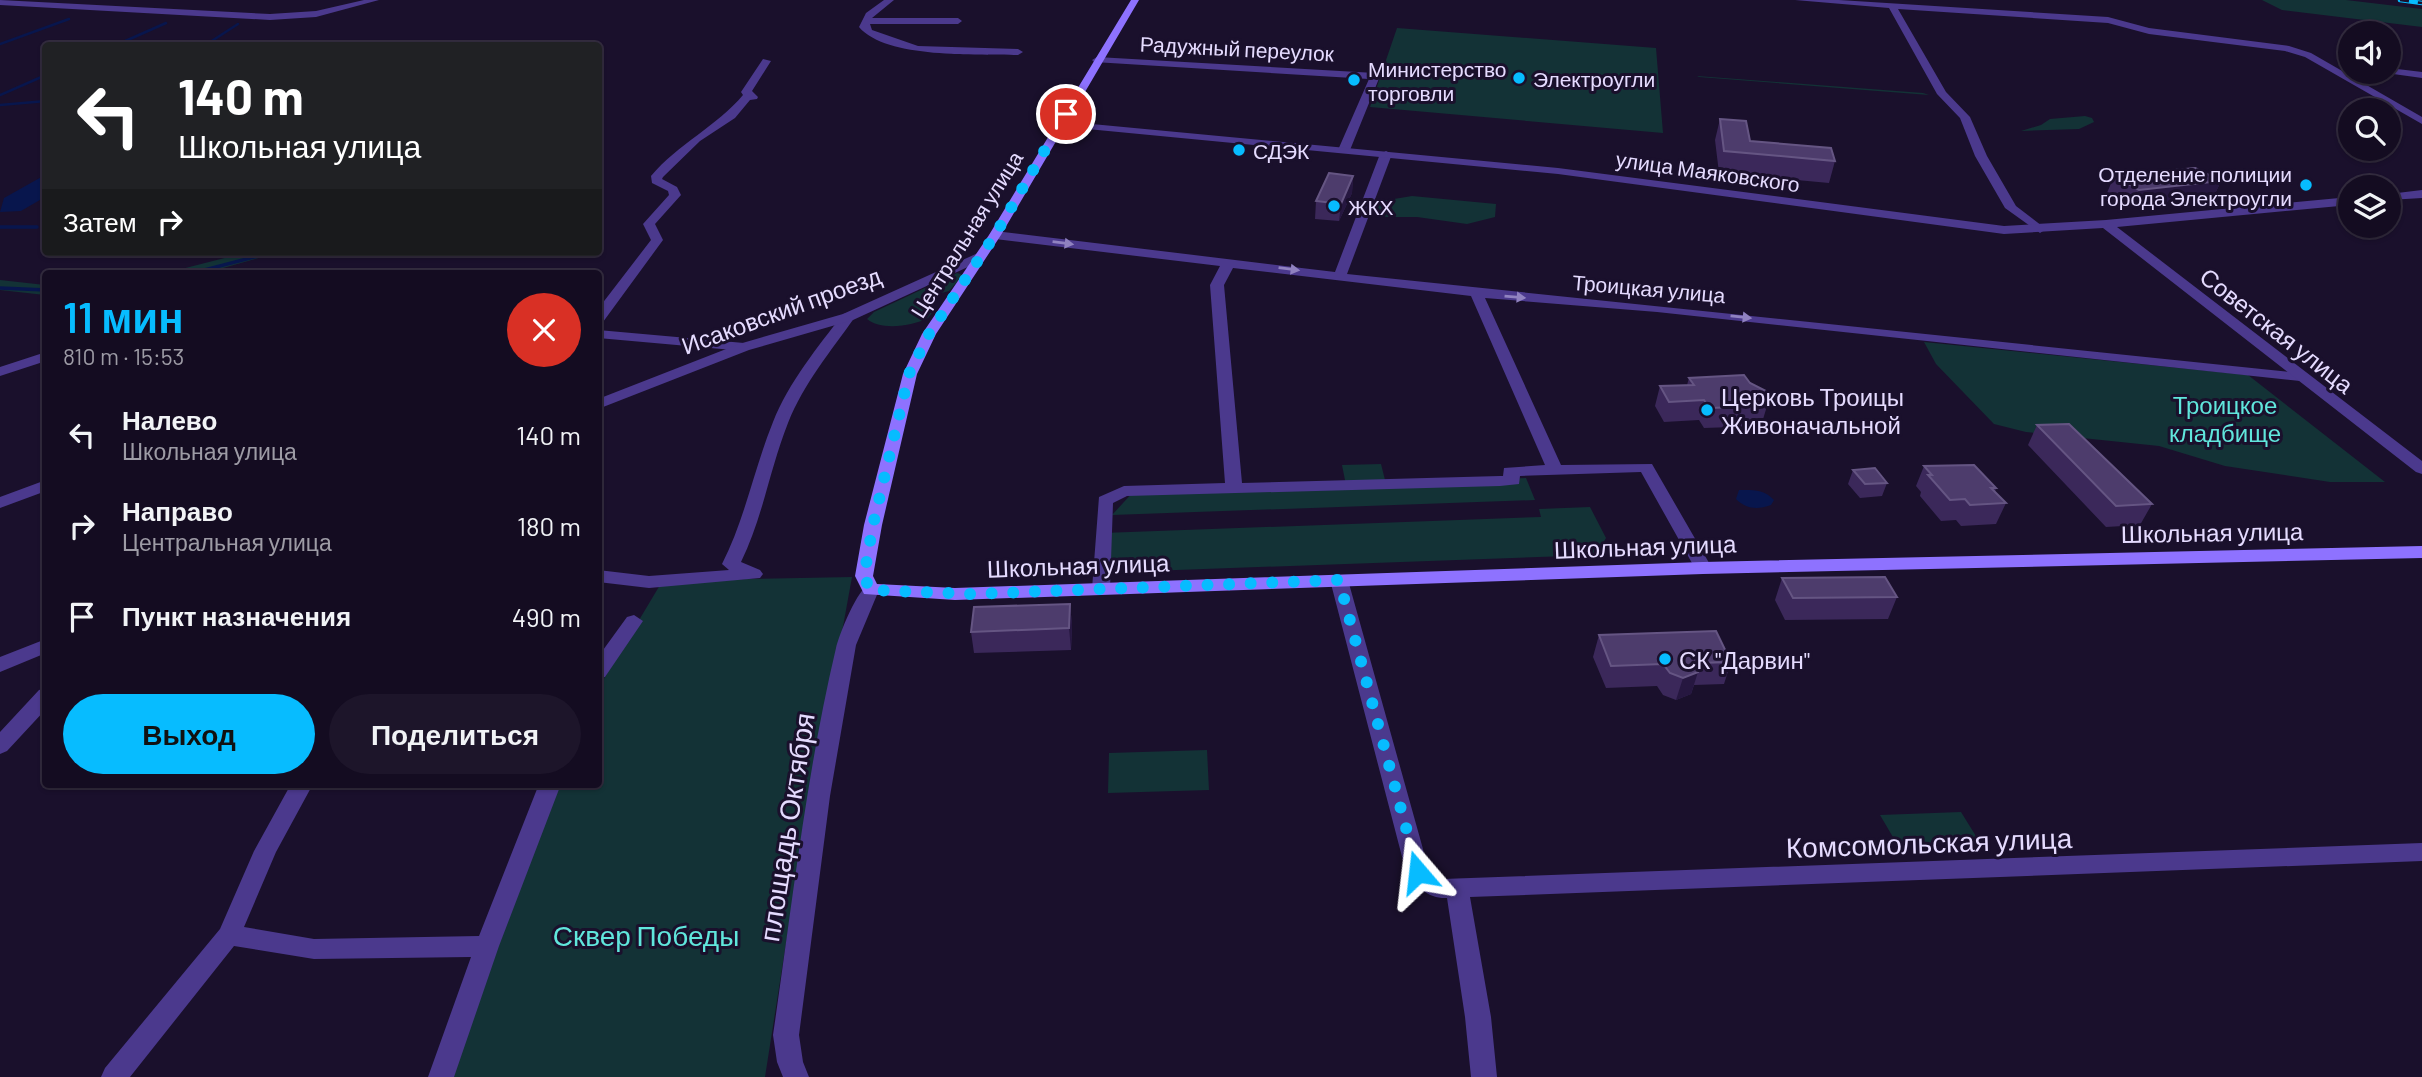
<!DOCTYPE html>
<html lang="ru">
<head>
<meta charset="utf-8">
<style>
	body { margin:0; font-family:Barlow,sans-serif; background:#1d152a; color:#f1f3f6; height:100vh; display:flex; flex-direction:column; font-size:26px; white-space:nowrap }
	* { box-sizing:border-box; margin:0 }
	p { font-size:23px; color:#9d9ba5 }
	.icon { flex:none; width:38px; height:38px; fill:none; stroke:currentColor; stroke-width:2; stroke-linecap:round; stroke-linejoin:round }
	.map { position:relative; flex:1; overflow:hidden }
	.side { position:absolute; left:42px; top:270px; width:560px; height:518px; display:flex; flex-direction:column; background:#140c21; border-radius:7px; box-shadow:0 2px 5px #0004,0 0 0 2px #332c3f }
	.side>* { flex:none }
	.guide { position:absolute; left:42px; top:42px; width:560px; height:214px; border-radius:7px; box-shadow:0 2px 5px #0004,0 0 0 2px #332c3f; background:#202124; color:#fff; overflow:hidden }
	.tools { position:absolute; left:2338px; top:21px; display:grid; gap:14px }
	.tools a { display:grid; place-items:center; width:63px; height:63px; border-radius:50%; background:#140c21; box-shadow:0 2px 5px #0004,0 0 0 2px #332c3f; font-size:35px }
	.pin { position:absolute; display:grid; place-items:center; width:60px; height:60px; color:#fff; margin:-30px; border:4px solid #fff; border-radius:50%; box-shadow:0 2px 7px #0007 }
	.me { position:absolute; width:77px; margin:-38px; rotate:343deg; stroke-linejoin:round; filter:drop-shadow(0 0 5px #0008) }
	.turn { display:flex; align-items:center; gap:24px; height:147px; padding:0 21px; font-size:32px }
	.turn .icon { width:91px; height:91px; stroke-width:2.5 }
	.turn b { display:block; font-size:49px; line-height:60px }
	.then { display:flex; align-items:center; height:66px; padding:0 21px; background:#0003; gap:14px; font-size:26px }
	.round { display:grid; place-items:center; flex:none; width:74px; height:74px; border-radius:37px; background:#1d152a }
	.head { display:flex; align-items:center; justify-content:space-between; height:119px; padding:0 21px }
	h1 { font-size:42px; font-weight:600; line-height:52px; color:#07bcff }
	.action { display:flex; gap:14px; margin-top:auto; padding:14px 21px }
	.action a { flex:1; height:80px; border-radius:42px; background:#07bcff; color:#111; font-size:28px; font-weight:600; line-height:80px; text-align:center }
	.action a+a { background:#1d152a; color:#f1f3f6 }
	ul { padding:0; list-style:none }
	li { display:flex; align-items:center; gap:21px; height:91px; padding:0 21px }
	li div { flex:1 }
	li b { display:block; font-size:26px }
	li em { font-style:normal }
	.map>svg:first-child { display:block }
	.green { fill:#133236 }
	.water { fill:#08164d }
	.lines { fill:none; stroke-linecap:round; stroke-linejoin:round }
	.stream-far1 { stroke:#08164d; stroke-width:2.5 }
	.stream { stroke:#08164d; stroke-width:3.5 }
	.minor { fill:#4b398d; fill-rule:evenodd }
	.tertiary { fill:#4b398d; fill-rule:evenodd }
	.secondary { fill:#8e72ff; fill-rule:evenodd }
	.rail-casing { stroke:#07bcff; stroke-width:4.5 }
	.rail { stroke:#1a102c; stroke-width:2.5; stroke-dasharray:9; stroke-linecap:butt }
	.wall { fill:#3b285a }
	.shaded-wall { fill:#261740 }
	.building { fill:#4d3c6c; stroke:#655583; stroke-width:2 }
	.oneway { fill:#9082c0 }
	.route { stroke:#07bcff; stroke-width:12; stroke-dasharray:0 21.6 }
	.poi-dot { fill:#07bcff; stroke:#1a102c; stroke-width:2.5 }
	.labels { text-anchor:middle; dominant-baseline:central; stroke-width:6; stroke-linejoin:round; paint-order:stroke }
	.far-street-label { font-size:21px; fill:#e5dbff; stroke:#1a102c }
	.far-poi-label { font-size:21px; fill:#e5dbff; stroke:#1a102c; text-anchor:start }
	.street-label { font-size:24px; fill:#e5dbff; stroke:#1a102c }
	.poi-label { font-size:24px; fill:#e5dbff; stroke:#1a102c; text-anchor:start }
	.park-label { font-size:24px; fill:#60e6dc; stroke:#1a102c }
	.near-street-label { font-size:28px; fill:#e5dbff; stroke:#1a102c }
	.near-park-label { font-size:28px; fill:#60e6dc; stroke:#1a102c }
</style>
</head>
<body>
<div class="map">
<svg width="2422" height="1077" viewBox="0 0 2422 1077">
	<rect width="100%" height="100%" fill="#1a102c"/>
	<path class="green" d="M2262 0H2346L2422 9V27L2282 10Z
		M1397 28 1656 48 1663 133 1370 107Z
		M1697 76 1923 93 1929 95 1699 77Z
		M2085 116 2092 118 2094 122 2079 129 2021 131 2041 125 2050 119Z
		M1412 196 1496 204 1495 217 1467 224 1417 217H1386L1374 212 1382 201Z
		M248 252H280L205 273H166Z
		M957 273 963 275 949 291 930 296 925 307 932 313 928 318C913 326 881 331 867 319L874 312Z
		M0 280 45 285V295L0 290Z
		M1924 342 2248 375 2385 482H2330L2225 466 2159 446 2026 432 1994 424 1936 364Z
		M1381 464 1386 484 1526 478 1535 500 1112 515 1135 490 1346 485 1342 465Z
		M1590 507 1606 538 1596 555 1122 572 1102 552 1103 533 1541 517 1539 509Z
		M852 577 789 924 765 1077H447L559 784H598L599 687 660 585 746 579Z
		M1207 750 1209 790 1108 793 1109 753Z
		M1961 812 1979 841 1897 844 1880 815Z"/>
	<path class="water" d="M45 175V197L21 211 0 212 4 198Z
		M1739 490C1753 490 1764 489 1774 500L1771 505C1757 510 1746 509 1736 499Z"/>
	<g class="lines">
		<path class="stream-far1" d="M0 44 69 19
			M114 46 166 23
			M204 46 238 24
			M0 95 46 75
			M0 105 46 101"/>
		<path class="stream" d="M0 227H37
			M193 273 273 252
			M0 288 46 290"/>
		<path class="minor" d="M0 0 270 14 316 11 364 0H379L316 17 270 20 0 5Z
			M884 0H894L872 18H958L962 21 958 24H870L872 30 918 46 1018 49 1023 52 1018 55C978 54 886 59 859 27L866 13Z
			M1795 0H1839L2108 17 2149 28 2289 46 2311 53 2422 117V124L2305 57 2285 51 2149 34 2108 23 1898 9 1946 92 1970 117 1987 156 2016 206 2046 229 2040 233 2005 208 1975 156 1960 118 1937 94 1889 8Z
			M1097 57 1375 73 1380 76 1350 150 1344 153 1338 150 1369 79 1094 62 1092 60Z
			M763 59 771 61 752 91 758 97 757 99 750 100 735 118 700 141 663 177 662 179 677 187 681 195 655 224 663 240 603 322 598 323V309L651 240 643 224 669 195 668 191 652 183 651 176C678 144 717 126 743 95L741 92Z
			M2389 68 2422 72V78L2386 73Z
			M1386 151 1392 154 1347 274 2300 373 2307 377 2300 381 1657 312 1485 298 1561 465 1652 464 1712 568 1709 572H1697L1641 472 1520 476 1519 484 1500 486 1127 496 1113 503 1110 589 1107 593H1095L1092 589 1099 497 1124 486 1225 483 1210 285 1220 266 995 239 989 235 995 231 1335 272 1380 154ZM1233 268 1471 296 1545 465 1504 468 1503 476H1500L1242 483 1224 285Z
			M848 313 855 317C831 351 804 383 788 423 770 468 763 517 741 562L760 570 763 574 760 578 649 588 598 582V570L649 576 729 570 722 564C745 519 754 469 773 422 789 382 817 348 843 314Z
			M598 330 744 343 751 347 744 351 598 338Z
			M46 352V361L0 376V367Z
			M46 480V491L0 508V497Z
			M1339 574 1348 580 1428 867 1443 879 2422 843V861L1470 897 1491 1017 1497 1077H1471L1465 1017 1447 898C1430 899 1414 887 1406 872L1330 580Z
			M634 615 643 621 605 677 598 679V657L627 617Z
			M46 688V709L7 751 0 754V732L39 690Z
			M291 784H313L276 852 244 927 314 939 479 936 539 784H561L499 946 454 1077H428L471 957 314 959 234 946 130 1077H101L105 1068 220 929 254 851Z"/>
		<path class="tertiary" d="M1060 121 1558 168 2004 226 2106 220 2350 197V205L2117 227 2422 461V474L2416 472 2103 228 2004 234 1558 174 1056 126V122Z
			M2422 190V198L2389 200V194Z
			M978 253 983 254V260L853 320 749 350 598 409V399L739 344 843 314Z
			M870 584 879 590 856 645 830 796 799 1035 803 1062 809 1077H783L777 1062 773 1035C792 906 806 775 836 648 839 635 858 587 870 584Z
			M46 639V653L0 672V657Z"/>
		<path class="secondary" d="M1131 0H1139L1001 235 936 334 917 374 882 525 873 576 877 584 955 588 1703 562 2422 546V558L1703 574 955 600 864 594 855 576 864 525 903 374 922 334 989 235Z"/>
		<defs>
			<path id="rail" d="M2400 0 2422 3"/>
		</defs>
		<use href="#rail" class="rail-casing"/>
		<use href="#rail" class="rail"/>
	</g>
	<path class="wall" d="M1720 119 1750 141 1835 161 1829 183 1719 173 1715 140Z
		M1353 176 1352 193 1339 221 1315 219 1316 201Z
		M2114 176 2221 181 2213 198 2132 207 2107 193Z
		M1689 378 1750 383 1766 391 1763 401 1767 406 1761 426 1704 428 1699 420 1664 422 1655 406 1660 386 1687 385Z
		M2037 425 2152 504 2140 525 2106 527 2028 445Z
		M1924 466 1996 488 1995 492 2006 503 1996 524 1961 526 1956 520 1941 521 1920 496 1921 492 1916 486Z
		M1853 470 1887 483 1882 496 1860 498 1848 484Z
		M1782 578 1897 597 1888 619 1785 620 1775 600Z
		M1070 604 1072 625 1071 650 974 653 971 632Z
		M1599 635 1731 662 1724 684 1694 685 1691 694 1676 700 1663 695 1657 686 1606 688 1593 657Z"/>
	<path class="shaded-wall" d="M1353 176 1352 193 1339 221 1341 204Z
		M2221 181 2213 198 2132 207 2139 190Z
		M1070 604 1072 625 1071 650 1069 628Z
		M1698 672 1691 694 1676 700 1683 678Z"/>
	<path class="building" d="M1720 119 1746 121 1750 141 1831 148 1835 161 1724 151Z
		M2195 168 2221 181 2139 190 2114 176Z
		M1329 173 1353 176 1341 204 1316 201Z
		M1744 375 1750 383 1766 391 1760 397 1767 406 1709 408 1704 400 1669 402 1660 386 1694 385 1689 378Z
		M2069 424 2152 504 2116 506 2037 425Z
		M1974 465 1996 488H1991L2006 503 1970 505 1965 499 1950 500 1928 475H1932L1924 466Z
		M1875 468 1887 483 1865 484 1853 470Z
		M1885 577 1897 597 1793 598 1782 578Z
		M1070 604 1069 628 971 632 974 607Z
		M1716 631 1731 662 1697 663 1698 672 1683 678 1670 673 1663 664 1611 666 1599 635Z"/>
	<defs><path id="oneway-solid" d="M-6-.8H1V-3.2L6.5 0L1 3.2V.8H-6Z" transform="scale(1.75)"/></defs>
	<g class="oneway">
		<use href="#oneway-solid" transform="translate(1063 243) rotate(7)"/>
		<use href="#oneway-solid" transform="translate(1289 269) rotate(7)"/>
		<use href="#oneway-solid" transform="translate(1515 297) rotate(5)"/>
		<use href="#oneway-solid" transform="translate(1741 317) rotate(6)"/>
	</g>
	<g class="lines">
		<path class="route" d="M1066 114 995 235 929 334 909 374 873 525 864 576 870 590 971 594 1339 580 1418 872"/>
	</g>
	<g class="poi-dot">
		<circle cx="1519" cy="78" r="7"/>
		<circle cx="1354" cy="80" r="7"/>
		<circle cx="1239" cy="150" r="7"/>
		<circle cx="2306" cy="185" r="7"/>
		<circle cx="1334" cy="206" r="7"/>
		<circle cx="1707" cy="410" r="7"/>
		<circle cx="1665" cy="659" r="7"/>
	</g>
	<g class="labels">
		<g class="far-street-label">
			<text transform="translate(1237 48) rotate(3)">Радужный переулок</text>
			<text transform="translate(1708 171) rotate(8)">улица Маяковского</text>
			<text transform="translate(966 234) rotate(-58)">Центральная улица</text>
			<text transform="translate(1649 288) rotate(5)">Троицкая улица</text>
		</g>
		<g class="far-poi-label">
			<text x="1368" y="68">Министерство<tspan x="1368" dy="24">торговли</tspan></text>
			<text x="1533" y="78">Электроугли</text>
			<text x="1253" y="150">СДЭК</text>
			<text x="2292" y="173" text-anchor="end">Отделение полиции<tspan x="2292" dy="24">города Электроугли</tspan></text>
			<text x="1348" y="206">ЖКХ</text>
		</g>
		<g class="street-label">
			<text transform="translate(781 310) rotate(-20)">Исаковский проезд</text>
			<text transform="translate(2277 330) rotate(38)">Советская улица</text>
			<text transform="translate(2212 532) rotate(-1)">Школьная улица</text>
			<text transform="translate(1645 546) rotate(-2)">Школьная улица</text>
			<text transform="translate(1078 565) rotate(-2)">Школьная улица</text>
		</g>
		<g class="poi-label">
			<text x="1721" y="396">Церковь Троицы<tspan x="1721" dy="28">Живоначальной</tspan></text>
			<text x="1679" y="659">СК "Дарвин"</text>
		</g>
		<g class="park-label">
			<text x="2225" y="404">Троицкое<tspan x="2225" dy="28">кладбище</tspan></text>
		</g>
		<g class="near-street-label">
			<text transform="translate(786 827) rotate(-81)">площадь Октября</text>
			<text transform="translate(1929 842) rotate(-2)">Комсомольская улица</text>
		</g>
		<g class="near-park-label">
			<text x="646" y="935">Сквер Победы</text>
		</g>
	</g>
</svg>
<div class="tools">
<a><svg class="icon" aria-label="sound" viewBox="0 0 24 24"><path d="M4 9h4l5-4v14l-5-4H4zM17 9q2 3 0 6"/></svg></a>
<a><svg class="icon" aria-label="search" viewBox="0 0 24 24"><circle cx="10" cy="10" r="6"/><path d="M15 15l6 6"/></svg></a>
<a><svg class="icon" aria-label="layers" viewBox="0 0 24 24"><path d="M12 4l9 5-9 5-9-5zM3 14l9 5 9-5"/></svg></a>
</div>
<div class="pin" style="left:1066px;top:114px;background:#d93025"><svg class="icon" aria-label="arrive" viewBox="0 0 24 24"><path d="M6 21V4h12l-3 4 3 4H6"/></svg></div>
<svg class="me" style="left:1418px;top:872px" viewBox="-20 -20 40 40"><path d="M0-17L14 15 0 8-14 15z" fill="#07bcff" stroke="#fff" stroke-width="4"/></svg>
<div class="guide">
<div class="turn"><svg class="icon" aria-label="left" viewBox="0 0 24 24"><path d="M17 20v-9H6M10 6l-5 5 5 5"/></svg><div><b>140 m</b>Школьная улица</div></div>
<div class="then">Затем<svg class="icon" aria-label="right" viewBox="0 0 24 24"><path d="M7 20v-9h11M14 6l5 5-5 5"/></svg></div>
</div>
<section class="side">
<div class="head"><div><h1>11 мин</h1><p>810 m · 15:53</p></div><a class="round" style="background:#d93025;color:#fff"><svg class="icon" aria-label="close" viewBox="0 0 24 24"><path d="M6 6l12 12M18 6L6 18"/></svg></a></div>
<ul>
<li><svg class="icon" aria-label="left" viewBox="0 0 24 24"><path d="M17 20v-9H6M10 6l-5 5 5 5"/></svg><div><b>Налево</b><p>Школьная улица</p></div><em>140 m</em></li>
<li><svg class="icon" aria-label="right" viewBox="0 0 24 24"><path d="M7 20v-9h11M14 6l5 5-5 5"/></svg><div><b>Направо</b><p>Центральная улица</p></div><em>180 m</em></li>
<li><svg class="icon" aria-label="arrive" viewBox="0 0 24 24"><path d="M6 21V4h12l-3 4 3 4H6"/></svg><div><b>Пункт назначения</b></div><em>490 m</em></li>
</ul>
<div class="action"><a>Выход</a><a>Поделиться</a></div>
</section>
</div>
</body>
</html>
